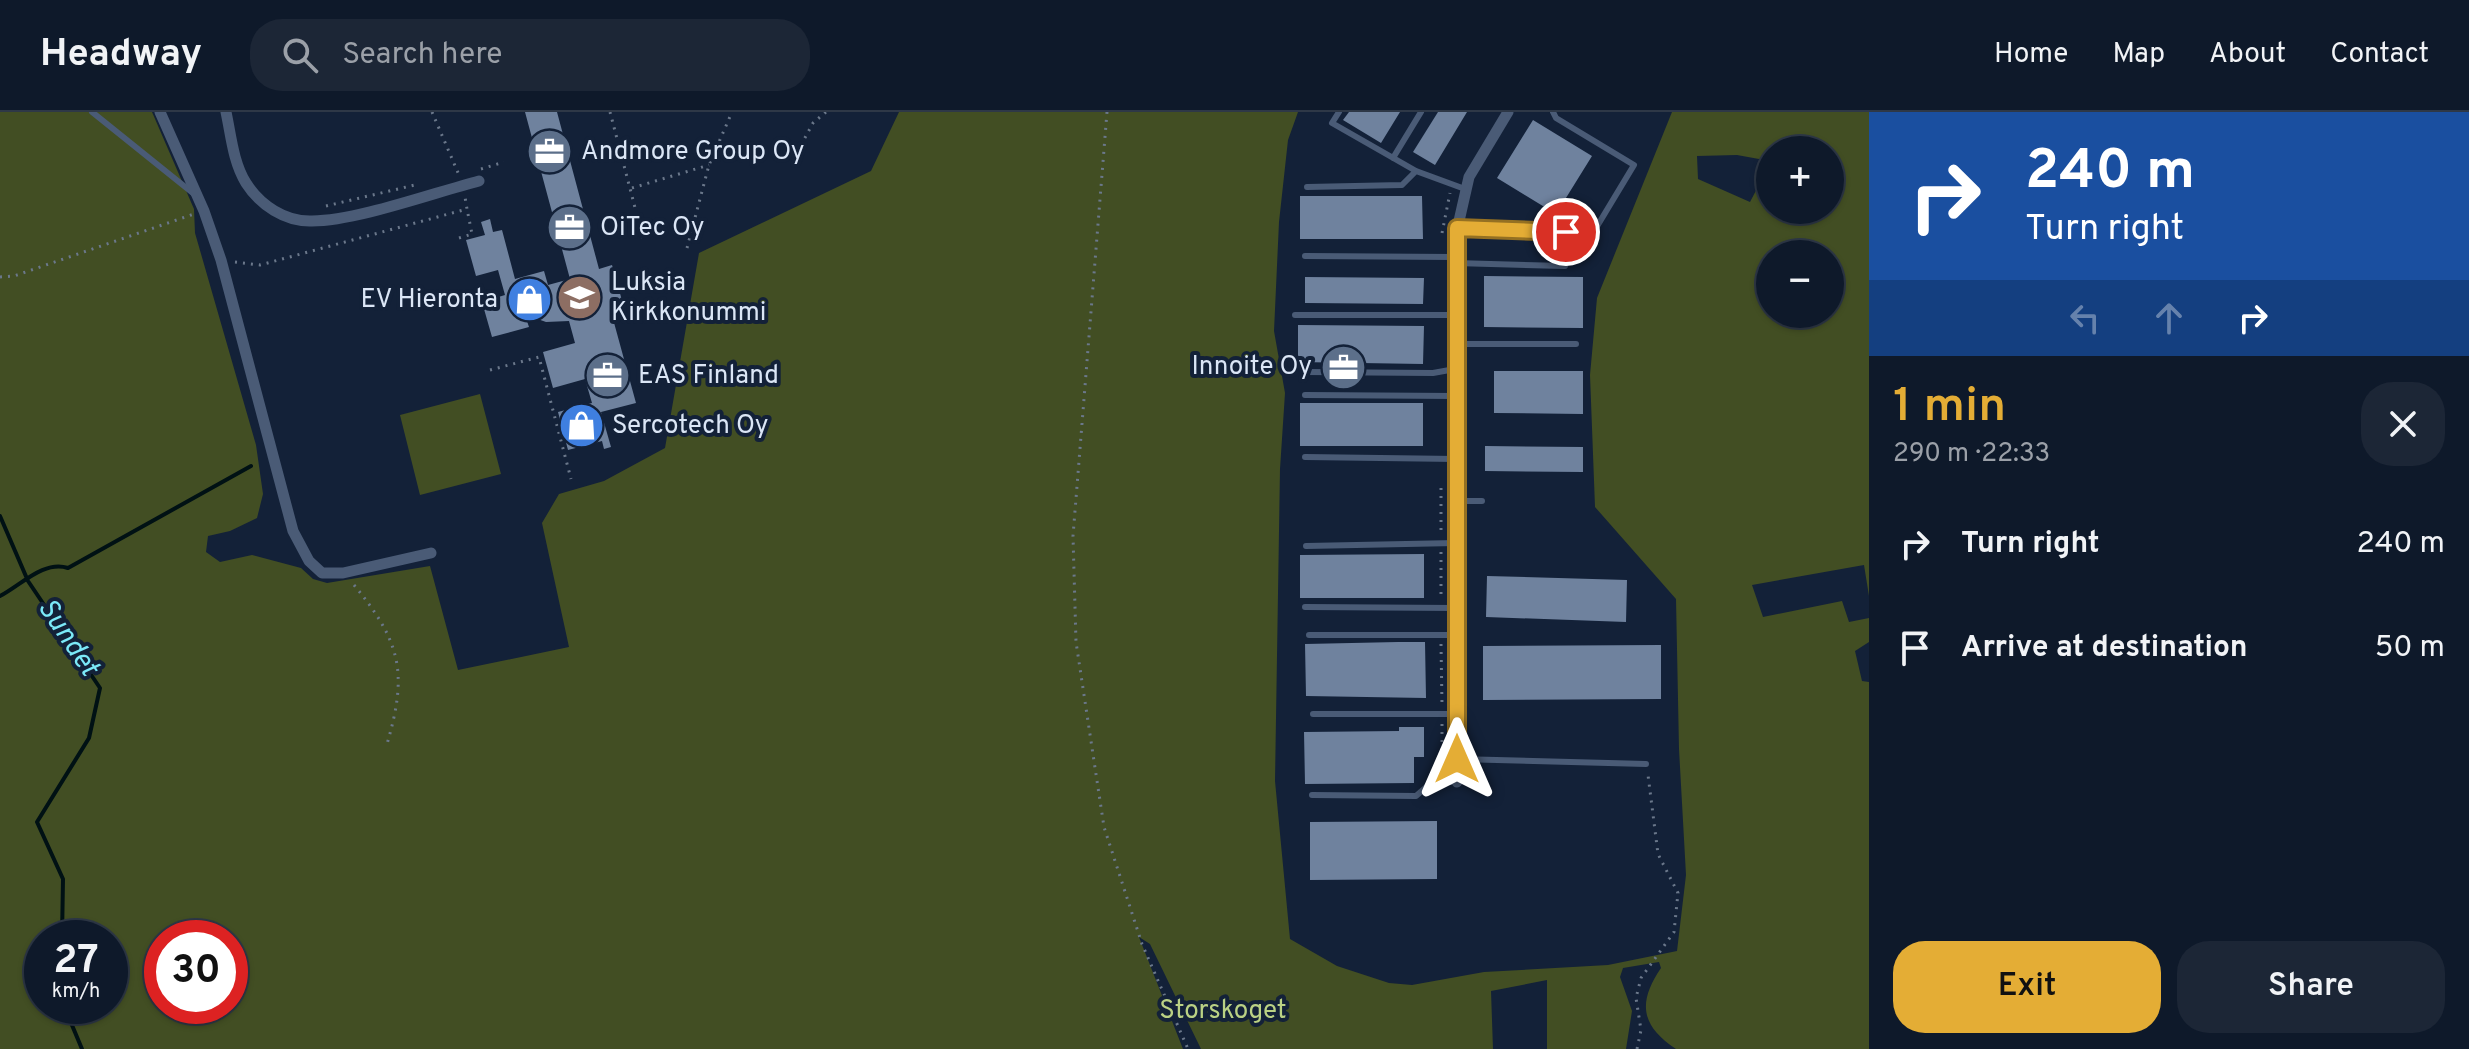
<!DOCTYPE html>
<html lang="en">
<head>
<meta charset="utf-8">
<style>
	body { margin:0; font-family:Overpass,sans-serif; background:#1c2636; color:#f1f3f6; height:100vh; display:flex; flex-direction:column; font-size:30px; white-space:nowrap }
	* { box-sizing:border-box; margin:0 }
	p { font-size:26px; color:#9ba0a8 }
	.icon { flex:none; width:44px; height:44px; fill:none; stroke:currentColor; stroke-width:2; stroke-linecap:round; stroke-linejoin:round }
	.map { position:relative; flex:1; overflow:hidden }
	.side { display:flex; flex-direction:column; background:#0e192a; width:600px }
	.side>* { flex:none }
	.guide { background:#1a4fa0; color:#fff; overflow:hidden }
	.tools { position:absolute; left:1756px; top:24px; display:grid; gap:16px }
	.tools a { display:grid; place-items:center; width:88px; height:88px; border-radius:50%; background:#0e192a; box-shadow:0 2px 6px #0004,0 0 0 2px #2e3847; font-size:40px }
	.speed { position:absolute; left:24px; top:808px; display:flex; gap:16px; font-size:40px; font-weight:700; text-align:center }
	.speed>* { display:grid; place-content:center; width:104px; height:104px; border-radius:50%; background:#0e192a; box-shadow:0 2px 6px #0004,0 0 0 2px #2e3847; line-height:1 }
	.speed small { font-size:20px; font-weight:400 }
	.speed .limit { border:12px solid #d22; background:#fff; color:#111 }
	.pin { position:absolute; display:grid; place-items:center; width:68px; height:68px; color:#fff; margin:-34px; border:4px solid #fff; border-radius:50%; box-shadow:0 2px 8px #0007 }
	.me { position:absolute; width:88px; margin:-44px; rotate:0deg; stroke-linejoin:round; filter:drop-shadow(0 0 6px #0008) }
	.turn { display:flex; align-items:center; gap:28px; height:168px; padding:0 24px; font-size:36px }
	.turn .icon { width:104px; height:104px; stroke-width:2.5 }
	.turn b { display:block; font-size:56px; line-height:68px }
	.lanes { display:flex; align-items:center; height:76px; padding:0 24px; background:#0003; justify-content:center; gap:40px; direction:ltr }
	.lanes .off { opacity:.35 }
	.round { display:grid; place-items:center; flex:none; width:84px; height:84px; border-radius:32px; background:#1c2636 }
	.summary { display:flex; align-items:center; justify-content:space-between; height:136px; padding:0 24px }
	h1 { font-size:48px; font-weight:600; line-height:60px; color:#e4ad35 }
	.cta { display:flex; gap:16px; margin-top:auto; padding:16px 24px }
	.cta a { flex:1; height:92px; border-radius:32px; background:#e4ad35; color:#111; font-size:32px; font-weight:600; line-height:92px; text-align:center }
	.cta a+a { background:#1c2636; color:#f1f3f6 }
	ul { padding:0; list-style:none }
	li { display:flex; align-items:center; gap:24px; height:104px; padding:0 24px }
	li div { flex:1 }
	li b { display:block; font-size:30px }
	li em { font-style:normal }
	header { display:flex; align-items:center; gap:48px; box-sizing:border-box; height:112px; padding:0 40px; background:#0e192a; border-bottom:2px solid #2e3847 }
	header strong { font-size:38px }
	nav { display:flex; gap:44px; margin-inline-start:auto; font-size:28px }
	.search { width:560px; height:72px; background:#1c2636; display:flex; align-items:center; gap:20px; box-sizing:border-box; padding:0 28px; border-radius:32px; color:#9ba0a8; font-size:30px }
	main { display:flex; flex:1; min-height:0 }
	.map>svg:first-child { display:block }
	.green { fill:#424e23; fill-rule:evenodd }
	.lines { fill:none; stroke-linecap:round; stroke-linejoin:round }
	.stream { stroke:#001114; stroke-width:4 }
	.building { fill:#6f829e }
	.path { stroke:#6b788b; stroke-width:3; stroke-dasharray:2 6; stroke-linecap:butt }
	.lane { stroke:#4a5b76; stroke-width:6 }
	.street { stroke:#4a5b76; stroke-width:11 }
	.route-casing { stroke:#947022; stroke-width:20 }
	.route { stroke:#e4ad35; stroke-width:14 }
	.labels { text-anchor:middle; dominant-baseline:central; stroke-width:8; stroke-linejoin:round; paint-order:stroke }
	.poi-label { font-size:26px; fill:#dbe6f6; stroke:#132138; text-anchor:start }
	.park-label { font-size:26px; fill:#bad184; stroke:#132138 }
	.water-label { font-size:28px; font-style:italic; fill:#7be9f8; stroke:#132138 }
</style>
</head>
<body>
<header>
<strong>Headway</strong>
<div class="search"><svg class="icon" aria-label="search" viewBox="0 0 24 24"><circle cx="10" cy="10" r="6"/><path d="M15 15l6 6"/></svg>Search here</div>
<nav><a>Home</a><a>Map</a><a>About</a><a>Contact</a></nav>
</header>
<main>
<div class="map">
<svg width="1869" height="937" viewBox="0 0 1869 937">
	<rect width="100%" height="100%" fill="#132138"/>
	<path class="green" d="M0 0H152L194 97 195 121 256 333 263 382 257 406 230 419 208 424 206 440 220 450 252 443 301 456 313 467 327 471 430 454 458 558 569 535 542 411 559 382 604 369 665 336 699 141 871 59 899 0H1298L1288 28 1279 110 1274 219 1285 281 1280 357 1275 669 1290 827 1337 854 1389 871 1412 873 1484 860 1608 853 1677 839 1686 763 1679 637 1676 487 1595 395 1590 263 1597 186 1672 0H1869V484L1864 453 1752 473 1763 505 1842 489 1849 510 1869 506V530L1855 539 1862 569 1869 570V937H1676C1640 913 1638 890 1661 856L1659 850 1623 856 1620 865 1632 899 1626 937H1547V868L1491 879 1493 937H1201L1150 832 1139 825 1183 937H0ZM1770 38H1830V98H1770V73L1760 71 1750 90 1698 67 1697 44 1737 43 1770 49ZM1770 142H1830V202H1770ZM42 826H110V894H42ZM162 826H230V894H162Z
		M480 282 501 362 420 383 400 303Z"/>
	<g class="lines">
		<path class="stream" d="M0 404 28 469 100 576 89 626 37 710 63 767 62 826
			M0 484C21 473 44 448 68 456L251 354
			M64 894 82 937"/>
	</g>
	<path class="building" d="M525 0H557L599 157 612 153 623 192 610 196 636 291 601 300 611 335 604 337 602 329 568 338 558 300 592 291 585 267 553 276 543 240 575 231 569 209 546 210 532 205 526 206 529 215 492 225 482 190 505 183 498 158 476 164 466 128 485 123 481 110 490 107 493 120 502 118 515 167 544 159 548 173 570 167Z
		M1349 0H1400L1381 31 1343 8Z
		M1438 0H1467L1435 53 1413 40Z
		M1533 8 1592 44 1556 102 1497 66Z
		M1300 84H1422L1423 127H1300Z
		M1484 164 1583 165V216L1484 215Z
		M1305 165 1424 166 1423 192 1305 191Z
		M1298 213 1424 214 1423 252 1298 250Z
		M1494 259H1583V302L1494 301Z
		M1300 291H1423V334H1300Z
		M1485 334 1583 335V360L1485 359Z
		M1424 442V486H1300V443Z
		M1487 464 1627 468 1626 510 1486 505Z
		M1398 530H1425L1426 586 1306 584 1305 532Z
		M1661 533V587L1483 588V534Z
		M1399 615H1424V645H1414V671L1305 672 1304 620 1399 619Z
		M1437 709V767L1310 768V710Z"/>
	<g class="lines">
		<path class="path" d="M432 0 459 63
			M610 0 644 130
			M1107 0 1073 424 1076 530 1104 715 1142 832 1188 937
			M801 33 813 11 826 0
			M481 57 504 50
			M632 76 709 53
			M326 94 419 72
			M1442 121 1450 81
			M459 126 472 122 467 97
			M687 136 709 53 732 0
			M235 150 260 153 467 97 465 85
			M0 165 14 164 194 102
			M490 258 539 245 571 367
			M1441 376V421
			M1441 440V485
			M354 473C401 530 408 561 387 632
			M1441 532 1442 593
			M1442 612V661
			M1637 937 1641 918 1636 886 1641 866 1674 820 1678 781 1658 742 1648 663"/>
		<path class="lane" d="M92 0 194 82
			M1339 0 1332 11 1416 59 1465 77
			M1393 46 1421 0
			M1307 75 1402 73 1416 59
			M1457 116 1593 121 1634 53 1556 6 1553 0
			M1305 144 1453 145
			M1455 151 1565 154
			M1295 203H1455
			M1455 232H1576
			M1305 260 1433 261 1455 257
			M1305 283 1455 284
			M1305 345 1456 347
			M1456 389H1482
			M1306 434 1456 431
			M1305 495 1456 496
			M1309 523H1457
			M1313 602H1457
			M1457 647 1646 652
			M1312 683 1416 684 1432 670H1457"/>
		<path class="street" d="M160 0 204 99 221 148 293 419 309 449 322 461H343L431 441
			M226 0C231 23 233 50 246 71 260 93 285 110 312 109 356 109 433 81 479 69
			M1457 670 1454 131 1469 65 1508 0"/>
	</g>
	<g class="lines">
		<defs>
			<path id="route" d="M1457 647V116L1566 120"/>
		</defs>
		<use href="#route" class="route-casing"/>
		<use href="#route" class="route"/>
	</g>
	<defs>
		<symbol id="office-disc" viewBox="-11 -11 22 22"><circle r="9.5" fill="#5c6f8a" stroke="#132138"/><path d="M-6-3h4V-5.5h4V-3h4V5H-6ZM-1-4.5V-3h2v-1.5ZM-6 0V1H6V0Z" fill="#fff"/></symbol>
		<symbol id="school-disc" viewBox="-11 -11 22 22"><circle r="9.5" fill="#8d6e63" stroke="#132138"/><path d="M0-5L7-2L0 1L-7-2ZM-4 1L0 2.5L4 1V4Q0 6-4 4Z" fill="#fff"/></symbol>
		<symbol id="shop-disc" viewBox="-11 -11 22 22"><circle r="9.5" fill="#3f7fe0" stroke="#132138"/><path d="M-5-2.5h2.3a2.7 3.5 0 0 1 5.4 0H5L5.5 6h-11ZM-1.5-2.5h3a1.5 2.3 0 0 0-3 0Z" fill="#fff"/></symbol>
	</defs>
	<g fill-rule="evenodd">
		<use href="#office-disc" x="524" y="14" width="51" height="51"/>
		<use href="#office-disc" x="544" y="90" width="51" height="51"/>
		<use href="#school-disc" x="554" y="160" width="51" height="51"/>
		<use href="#shop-disc" x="504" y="162" width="51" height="51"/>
		<use href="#office-disc" x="1318" y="230" width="51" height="51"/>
		<use href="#office-disc" x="582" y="238" width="51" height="51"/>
		<use href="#shop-disc" x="556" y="288" width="51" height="51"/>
	</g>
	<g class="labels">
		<g class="poi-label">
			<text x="581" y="40">Andmore Group Oy</text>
			<text x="600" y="116">OiTec Oy</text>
			<text x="611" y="171">Luksia<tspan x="611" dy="30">Kirkkonummi</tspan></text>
			<text x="498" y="188" text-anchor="end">EV Hieronta</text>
			<text x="1312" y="255" text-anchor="end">Innoite Oy</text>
			<text x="638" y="264">EAS Finland</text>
			<text x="612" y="314">Sercotech Oy</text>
		</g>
		<g class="park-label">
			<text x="1223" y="899">Storskoget</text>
		</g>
		<g class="water-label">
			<text transform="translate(67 526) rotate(56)">Sundet</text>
		</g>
	</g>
</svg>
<div class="tools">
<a>+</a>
<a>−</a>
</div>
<div class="speed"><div>27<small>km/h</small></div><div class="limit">30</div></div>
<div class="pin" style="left:1566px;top:120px;background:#d93025"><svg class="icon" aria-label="arrive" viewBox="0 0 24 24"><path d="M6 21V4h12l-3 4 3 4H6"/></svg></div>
<svg class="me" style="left:1457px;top:647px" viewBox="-20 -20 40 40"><path d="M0-17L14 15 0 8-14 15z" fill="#e4ad35" stroke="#fff" stroke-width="4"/></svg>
</div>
<section class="side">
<div class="guide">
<div class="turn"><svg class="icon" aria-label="right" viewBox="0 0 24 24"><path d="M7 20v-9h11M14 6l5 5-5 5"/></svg><div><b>240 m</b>Turn right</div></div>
<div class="lanes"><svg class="icon off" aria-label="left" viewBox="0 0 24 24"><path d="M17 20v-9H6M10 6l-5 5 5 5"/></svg><svg class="icon off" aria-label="ahead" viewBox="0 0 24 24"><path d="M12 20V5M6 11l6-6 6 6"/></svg><svg class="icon" aria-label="right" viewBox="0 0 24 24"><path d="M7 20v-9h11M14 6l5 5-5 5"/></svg></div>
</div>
<div class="summary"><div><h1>1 min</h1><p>290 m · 22:33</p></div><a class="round"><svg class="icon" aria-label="close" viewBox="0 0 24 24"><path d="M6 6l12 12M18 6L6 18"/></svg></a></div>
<ul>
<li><svg class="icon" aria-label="right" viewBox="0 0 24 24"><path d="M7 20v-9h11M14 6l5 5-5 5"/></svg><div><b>Turn right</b></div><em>240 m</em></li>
<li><svg class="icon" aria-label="arrive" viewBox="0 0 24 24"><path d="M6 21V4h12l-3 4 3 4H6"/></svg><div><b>Arrive at destination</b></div><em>50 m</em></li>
</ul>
<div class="cta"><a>Exit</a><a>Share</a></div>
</section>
</main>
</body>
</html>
